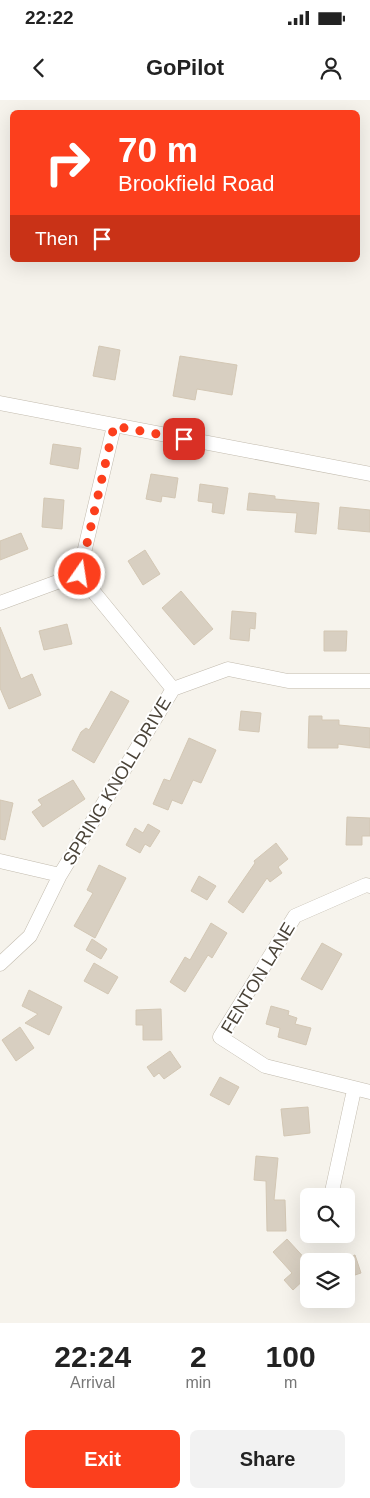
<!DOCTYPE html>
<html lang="en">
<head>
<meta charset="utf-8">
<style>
	body { margin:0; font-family:Helvetica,sans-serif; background:#f2f2f2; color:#222; height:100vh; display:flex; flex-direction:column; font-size:19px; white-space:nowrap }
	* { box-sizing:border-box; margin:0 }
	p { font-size:16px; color:#767676 }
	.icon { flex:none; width:28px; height:28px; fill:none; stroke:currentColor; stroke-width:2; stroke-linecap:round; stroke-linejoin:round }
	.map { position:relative; height:1223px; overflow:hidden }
	.side { display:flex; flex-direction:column; background:#fff; flex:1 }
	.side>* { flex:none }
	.hud { position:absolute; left:10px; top:10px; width:350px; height:152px; border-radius:8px; box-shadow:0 5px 20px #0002; background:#fc3f1d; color:#fff; overflow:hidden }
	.buttons { position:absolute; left:300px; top:1088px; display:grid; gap:10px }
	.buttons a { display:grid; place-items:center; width:55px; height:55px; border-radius:8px; background:#fff; box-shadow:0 5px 20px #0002; font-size:25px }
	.pin { position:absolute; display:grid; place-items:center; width:42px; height:42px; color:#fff; margin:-21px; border-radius:10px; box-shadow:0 2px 8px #0006 }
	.me { position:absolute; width:55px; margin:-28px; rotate:13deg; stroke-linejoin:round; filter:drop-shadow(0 0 4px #0008) }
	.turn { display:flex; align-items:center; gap:18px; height:105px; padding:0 25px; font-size:22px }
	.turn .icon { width:65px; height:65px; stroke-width:2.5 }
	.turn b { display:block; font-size:35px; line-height:42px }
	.then { display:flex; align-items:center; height:48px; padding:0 25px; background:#0003; gap:10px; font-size:19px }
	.eta { display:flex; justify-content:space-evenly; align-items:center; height:85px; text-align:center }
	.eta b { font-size:30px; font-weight:800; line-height:35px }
	.cta { display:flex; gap:10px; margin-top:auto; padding:10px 25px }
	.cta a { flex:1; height:58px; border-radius:8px; background:#fc3f1d; color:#fff; font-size:20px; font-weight:800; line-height:58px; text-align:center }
	.cta a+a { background:#f2f2f2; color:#222 }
	.status { display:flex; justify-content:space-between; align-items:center; height:35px; padding:0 25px; background:#fff; direction:ltr }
	.status svg { height:14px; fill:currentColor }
	header { display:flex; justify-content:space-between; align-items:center; height:65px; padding:0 25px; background:#fff; font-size:22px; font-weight:800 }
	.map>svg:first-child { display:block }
	.building { fill:#d8cfc1; stroke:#d3c7b4 }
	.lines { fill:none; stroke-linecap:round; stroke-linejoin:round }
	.minor-casing { stroke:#c2bbae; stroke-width:15 }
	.minor { stroke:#fff; stroke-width:14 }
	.route { stroke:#fc3f1d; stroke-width:9; stroke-dasharray:0 16.2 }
	.labels { text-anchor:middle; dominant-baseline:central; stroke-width:4; stroke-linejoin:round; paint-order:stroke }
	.street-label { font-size:18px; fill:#4b4439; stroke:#fff }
</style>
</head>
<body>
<div class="status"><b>22:22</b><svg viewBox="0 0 49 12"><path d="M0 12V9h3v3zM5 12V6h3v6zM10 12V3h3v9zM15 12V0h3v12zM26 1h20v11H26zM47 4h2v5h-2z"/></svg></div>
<header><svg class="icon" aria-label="back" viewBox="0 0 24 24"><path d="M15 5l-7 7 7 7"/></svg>GoPilot<svg class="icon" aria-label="person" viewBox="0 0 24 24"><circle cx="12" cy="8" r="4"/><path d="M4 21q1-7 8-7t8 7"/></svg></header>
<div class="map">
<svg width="370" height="1223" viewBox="0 0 370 1223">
	<rect width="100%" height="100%" fill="#f6f3ec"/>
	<path class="building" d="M99 246 120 250 115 280 93 276Z
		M180 256 237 265 232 295 197 289 195 300 173 296Z
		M53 344 81 348 78 369 50 364Z
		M151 374 178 378 175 398 162 396 161 402 146 399Z
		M200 384 228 388 224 414 212 412 213 403 198 401Z
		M249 393 275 396V399L319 403 316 434 295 432 297 413 247 410Z
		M44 398 64 400 62 429 42 427Z
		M340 407 370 410V432L338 429Z
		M21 433 28 449 0 460V441Z
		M145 450 160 474 143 485 128 461Z
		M181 491 213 529 194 545 162 508Z
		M232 511 256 513 255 529 250 528 249 541 230 539Z
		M67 524 72 544 44 550 39 531Z
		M0 527 21 579 32 574 41 595 9 609 0 588Z
		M324 531H347L346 551H324Z
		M111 591 129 601 94 663 72 650 81 632 86 628 89 630Z
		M241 611 261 613 259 632 239 630Z
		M309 616H322V620H339V625L370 628V648L338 644V648H308Z
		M189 638 216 650 201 683 193 680 182 704 172 700 168 710 153 704 164 679 170 681Z
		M73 680 85 699 43 727 32 712 42 705 38 700Z
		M0 700 13 703 5 740 0 739Z
		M347 717 370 718V736H362V745H346Z
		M148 724 160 731 150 747 145 744 140 753 126 745 135 728 143 733Z
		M276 743 288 759 278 767 282 773 270 782 267 778 243 813 228 802 255 763 254 761Z
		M99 765 126 778 95 838 74 826 93 793 87 790Z
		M199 776 216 786 207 800 191 791Z
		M211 823 227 833 212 858 208 855 185 892 170 882 185 857 190 860Z
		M92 839 107 849 101 859 86 850Z
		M322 843 342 854 322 890 301 879Z
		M94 863 118 877 108 894 84 881Z
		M29 890 62 907 49 935 25 923 38 914 22 906Z
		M271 906 289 911 288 915 297 918 295 924 311 928 306 945 278 937 280 928 266 924Z
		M161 909 162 940H143V925H136V910Z
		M20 927 34 948 16 961 2 940Z
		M170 951 181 967 164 979 159 973 154 977 147 967Z
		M220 977 239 987 229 1005 210 995Z
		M308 1007 310 1033 284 1036 281 1009Z
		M256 1056 278 1058 274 1100H285L286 1131H267L266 1081 254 1080Z
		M287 1139 309 1163V1175L293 1190 284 1180 292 1173 273 1152Z
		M355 1155 361 1173 346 1178V1158Z"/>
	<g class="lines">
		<defs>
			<path id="minor" d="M0 303 370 374
				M79 474 173 589
				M0 503 79 474 114 326
				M0 761 60 775
				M370 786 366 785 295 816 220 937 265 966 370 992
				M0 864 30 836 60 775 173 589 228 569 288 581H370
				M331 1096 354 990"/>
		</defs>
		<use href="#minor" class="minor-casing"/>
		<use href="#minor" class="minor"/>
	</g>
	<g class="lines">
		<path class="route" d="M80 474 114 326 184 339"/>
	</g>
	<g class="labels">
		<g class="street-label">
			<text transform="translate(117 681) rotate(-59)">SPRING KNOLL DRIVE</text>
			<text transform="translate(258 878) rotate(-59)">FENTON LANE</text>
		</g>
	</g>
</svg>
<div class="buttons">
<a><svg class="icon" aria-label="search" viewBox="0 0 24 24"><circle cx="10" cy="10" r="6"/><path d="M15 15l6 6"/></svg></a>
<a><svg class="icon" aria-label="layers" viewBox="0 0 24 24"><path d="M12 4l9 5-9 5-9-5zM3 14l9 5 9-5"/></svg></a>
</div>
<div class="pin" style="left:184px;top:339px;background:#d93025"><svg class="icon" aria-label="arrive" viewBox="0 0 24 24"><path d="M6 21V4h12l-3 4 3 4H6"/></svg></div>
<svg class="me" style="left:80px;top:474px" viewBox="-20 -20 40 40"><circle r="17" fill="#fc3f1d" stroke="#fff" stroke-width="3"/><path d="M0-11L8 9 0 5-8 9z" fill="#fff"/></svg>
<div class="hud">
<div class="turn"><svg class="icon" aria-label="right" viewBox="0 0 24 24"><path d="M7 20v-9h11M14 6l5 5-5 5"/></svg><div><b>70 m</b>Brookfield Road</div></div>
<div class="then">Then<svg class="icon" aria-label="arrive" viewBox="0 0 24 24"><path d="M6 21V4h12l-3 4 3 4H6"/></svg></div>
</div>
</div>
<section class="side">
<div class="eta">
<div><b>22:24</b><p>Arrival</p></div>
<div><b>2</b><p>min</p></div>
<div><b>100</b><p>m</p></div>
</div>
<div class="cta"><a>Exit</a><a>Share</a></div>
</section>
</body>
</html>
